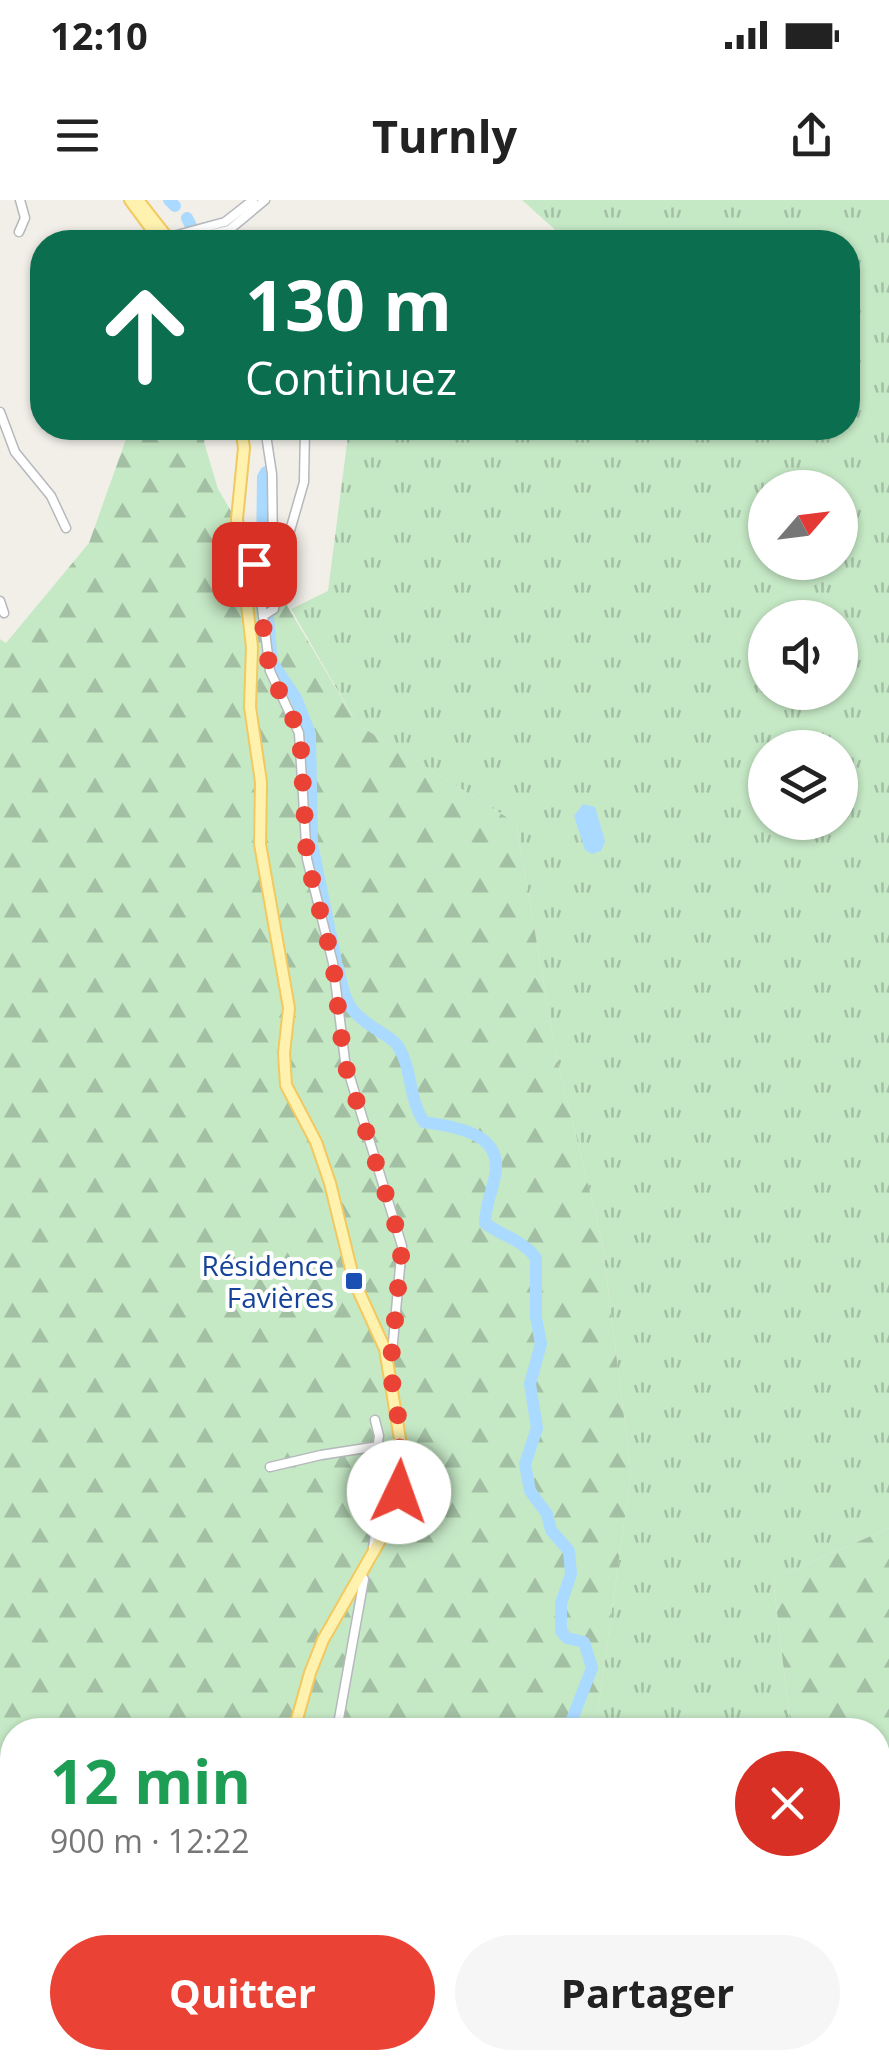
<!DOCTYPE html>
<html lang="fr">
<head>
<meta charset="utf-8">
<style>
	body { margin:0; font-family:"Open Sans",sans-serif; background:#f6f6f6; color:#222; height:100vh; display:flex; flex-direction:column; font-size:38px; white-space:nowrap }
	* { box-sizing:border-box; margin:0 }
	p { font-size:32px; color:#767676 }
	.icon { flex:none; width:55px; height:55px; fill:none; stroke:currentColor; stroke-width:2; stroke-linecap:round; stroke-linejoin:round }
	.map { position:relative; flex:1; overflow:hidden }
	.drawer { position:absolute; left:0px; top:1518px; width:890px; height:352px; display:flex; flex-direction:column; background:#fff; border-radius:40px 40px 0 0; box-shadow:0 2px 8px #0004 }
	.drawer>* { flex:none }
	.top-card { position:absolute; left:30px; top:30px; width:830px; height:210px; border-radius:40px; box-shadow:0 2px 8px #0004; background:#0b6e4f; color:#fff; overflow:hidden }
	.needle { width:65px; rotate:62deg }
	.controls { position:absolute; left:748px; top:270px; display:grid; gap:20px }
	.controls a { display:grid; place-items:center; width:110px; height:110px; border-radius:50%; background:#fff; box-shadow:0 2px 8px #0004; font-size:50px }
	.pin { position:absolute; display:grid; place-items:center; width:85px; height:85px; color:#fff; margin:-42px; border-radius:20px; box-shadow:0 5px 15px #0006 }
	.me { position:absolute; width:110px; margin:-55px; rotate:3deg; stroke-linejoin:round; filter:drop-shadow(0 0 8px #0008) }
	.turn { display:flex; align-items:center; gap:35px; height:210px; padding:0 50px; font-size:45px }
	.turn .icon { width:130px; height:130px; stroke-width:2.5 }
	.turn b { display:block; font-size:70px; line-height:85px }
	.round { display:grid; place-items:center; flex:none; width:105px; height:105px; border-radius:52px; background:#f6f6f6 }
	.summary { display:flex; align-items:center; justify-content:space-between; height:170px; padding:0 50px }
	h1 { font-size:60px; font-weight:700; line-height:75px; color:#1e9e55 }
	.primary-button { display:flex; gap:20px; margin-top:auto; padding:20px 50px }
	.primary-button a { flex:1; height:115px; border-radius:60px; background:#ea4335; color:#fff; font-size:40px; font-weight:700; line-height:115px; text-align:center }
	.primary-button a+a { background:#f6f6f6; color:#222 }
	.status { display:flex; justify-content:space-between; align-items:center; height:70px; padding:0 50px; background:#fff; direction:ltr }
	.status svg { height:28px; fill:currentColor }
	header { display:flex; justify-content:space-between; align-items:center; height:130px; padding:0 50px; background:#fff; font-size:45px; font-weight:700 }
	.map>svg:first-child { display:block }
	.grass { fill:url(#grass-tufts); fill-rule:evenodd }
	.forest { fill:url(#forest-firs) }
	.water { fill:#aadaff }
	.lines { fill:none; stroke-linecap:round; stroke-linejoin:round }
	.river { stroke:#aadaff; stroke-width:12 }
	.minor-casing { stroke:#b5b8bc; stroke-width:11 }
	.major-casing { stroke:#f2c960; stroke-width:14 }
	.minor { stroke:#fff; stroke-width:8 }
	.major { stroke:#fff2af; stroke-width:10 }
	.route { stroke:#ea4335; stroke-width:18; stroke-dasharray:0 32.4 }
	.transit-dot { fill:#1a4fb4; stroke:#fff; stroke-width:4 }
	.labels { text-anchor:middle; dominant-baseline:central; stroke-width:8; stroke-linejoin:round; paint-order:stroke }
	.transit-label { font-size:28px; fill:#164399; stroke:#fff; text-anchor:end }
</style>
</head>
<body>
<div class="status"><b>12:10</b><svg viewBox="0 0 49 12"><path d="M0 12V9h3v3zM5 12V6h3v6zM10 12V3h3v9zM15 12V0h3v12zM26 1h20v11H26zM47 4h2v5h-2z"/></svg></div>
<header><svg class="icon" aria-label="menu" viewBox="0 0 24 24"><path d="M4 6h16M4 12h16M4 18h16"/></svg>Turnly<svg class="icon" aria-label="share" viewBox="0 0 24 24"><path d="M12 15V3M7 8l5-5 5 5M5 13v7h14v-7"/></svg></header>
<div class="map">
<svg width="889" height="1868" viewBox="0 0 889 1868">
	<defs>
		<pattern id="grass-tufts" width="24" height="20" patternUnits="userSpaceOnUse" patternTransform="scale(2.5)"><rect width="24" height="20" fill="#c5e8c5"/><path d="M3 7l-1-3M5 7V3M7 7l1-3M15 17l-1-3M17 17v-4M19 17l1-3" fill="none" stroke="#a3c0a4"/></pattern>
		<pattern id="forest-firs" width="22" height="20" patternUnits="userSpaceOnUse" patternTransform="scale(2.5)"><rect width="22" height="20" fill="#c5e8c5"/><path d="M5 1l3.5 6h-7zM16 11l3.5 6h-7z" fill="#a3c0a4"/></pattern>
	</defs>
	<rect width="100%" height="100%" fill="#f1efe8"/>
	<path class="grass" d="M522 0H889V1328L773 1379 791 1530H595L631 1273 602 1041 557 859 516 623 357 524 291 409 328 391 349 228H848V42H554L560 34ZM765 288H840V362H765ZM765 418H840V492H765ZM765 548H840V622H765Z"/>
	<path class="forest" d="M130 228H207L204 242 218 289 357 524 516 623 557 859 602 1041 631 1273 595 1530H12V1858H146L166 1868H0V439L6 443 89 343Z
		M889 1328V1868H358L352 1858H878V1530H791L773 1379Z"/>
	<path class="water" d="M583 604 595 607 605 641 601 651 592 654 585 650 574 616Z"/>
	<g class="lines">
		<path class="river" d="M169 0 175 6
			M187 18 191 26
			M266 272 263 277 262 354 272 462 296 498 310 534
			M310 536 312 644 336 761
			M338 767C345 803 348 812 379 831 386 836 393 839 398 846 413 870 408 898 424 922 454 927 504 932 495 976 492 992 485 1007 485 1023 501 1036 522 1039 536 1058V1117L541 1144 530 1184 537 1228 525 1264 530 1291 547 1314 551 1330 569 1351 571 1374 561 1403V1431L567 1438 584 1442 592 1468 568 1530"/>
		<defs>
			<path id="minor" d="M19 32 25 18 20 0
				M166 38 225 22 253 0
				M178 42 229 30 265 0
				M0 212 15 252 51 296 66 328
				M241 342 247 347 258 376 270 471 299 533 307 659 333 763 345 861 402 1046 392 1153 386 1158
				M273 355 285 348 304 282 305 228
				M257 370 270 360 273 349 272 274 265 228
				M0 401 4 413
				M263 416 274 409 282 371 281 352
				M270 1267 321 1255 379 1246
				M373 1348 379 1305 375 1263 379 1236 375 1220
				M337 1530 364 1379 361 1376
				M215 1868 221 1858"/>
			<path id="major" d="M130 0 161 42
				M138 0 171 42
				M241 228 244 248 237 319 252 447 250 507 261 582 260 644 289 808 284 853 286 885 316 942 330 983 354 1081 385 1149 402 1251 399 1292 391 1321 323 1440 310 1473 294 1530
				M235 1868 239 1858"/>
		</defs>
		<use href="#minor" class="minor-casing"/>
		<use href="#major" class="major-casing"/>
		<use href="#minor" class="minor"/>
		<use href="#major" class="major"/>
	</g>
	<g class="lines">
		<path class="route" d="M254 364 270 472 300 533 307 659 333 762 344 861 402 1046 392 1152 388 1158 400 1228 399 1292"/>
	</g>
	<rect class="transit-dot" x="344" y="1071" width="20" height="20" rx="5"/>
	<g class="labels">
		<g class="transit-label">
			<text x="334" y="1065">Résidence<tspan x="334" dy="32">Favières</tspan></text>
		</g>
	</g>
</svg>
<div class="controls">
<a><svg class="needle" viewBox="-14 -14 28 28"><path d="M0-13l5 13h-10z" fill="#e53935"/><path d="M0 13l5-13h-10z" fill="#767676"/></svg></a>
<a><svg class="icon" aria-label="sound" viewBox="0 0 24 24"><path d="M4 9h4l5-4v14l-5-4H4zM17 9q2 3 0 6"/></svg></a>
<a><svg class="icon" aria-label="layers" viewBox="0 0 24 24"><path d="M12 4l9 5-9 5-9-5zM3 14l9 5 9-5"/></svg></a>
</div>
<div class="pin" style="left:254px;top:364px;background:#d93025"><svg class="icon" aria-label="arrive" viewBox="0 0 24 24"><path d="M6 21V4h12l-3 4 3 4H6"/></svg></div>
<svg class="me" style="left:399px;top:1292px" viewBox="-20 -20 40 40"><circle r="19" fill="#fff"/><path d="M0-13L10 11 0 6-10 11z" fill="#ea4335"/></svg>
<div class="top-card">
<div class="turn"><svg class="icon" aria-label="ahead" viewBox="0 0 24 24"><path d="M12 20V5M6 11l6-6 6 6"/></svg><div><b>130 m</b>Continuez</div></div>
</div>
<section class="drawer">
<div class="summary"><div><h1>12 min</h1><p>900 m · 12:22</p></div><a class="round" style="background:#d93025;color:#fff"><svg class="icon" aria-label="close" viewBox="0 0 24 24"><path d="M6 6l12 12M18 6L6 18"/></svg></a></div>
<div class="primary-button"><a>Quitter</a><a>Partager</a></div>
</section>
</div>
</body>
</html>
